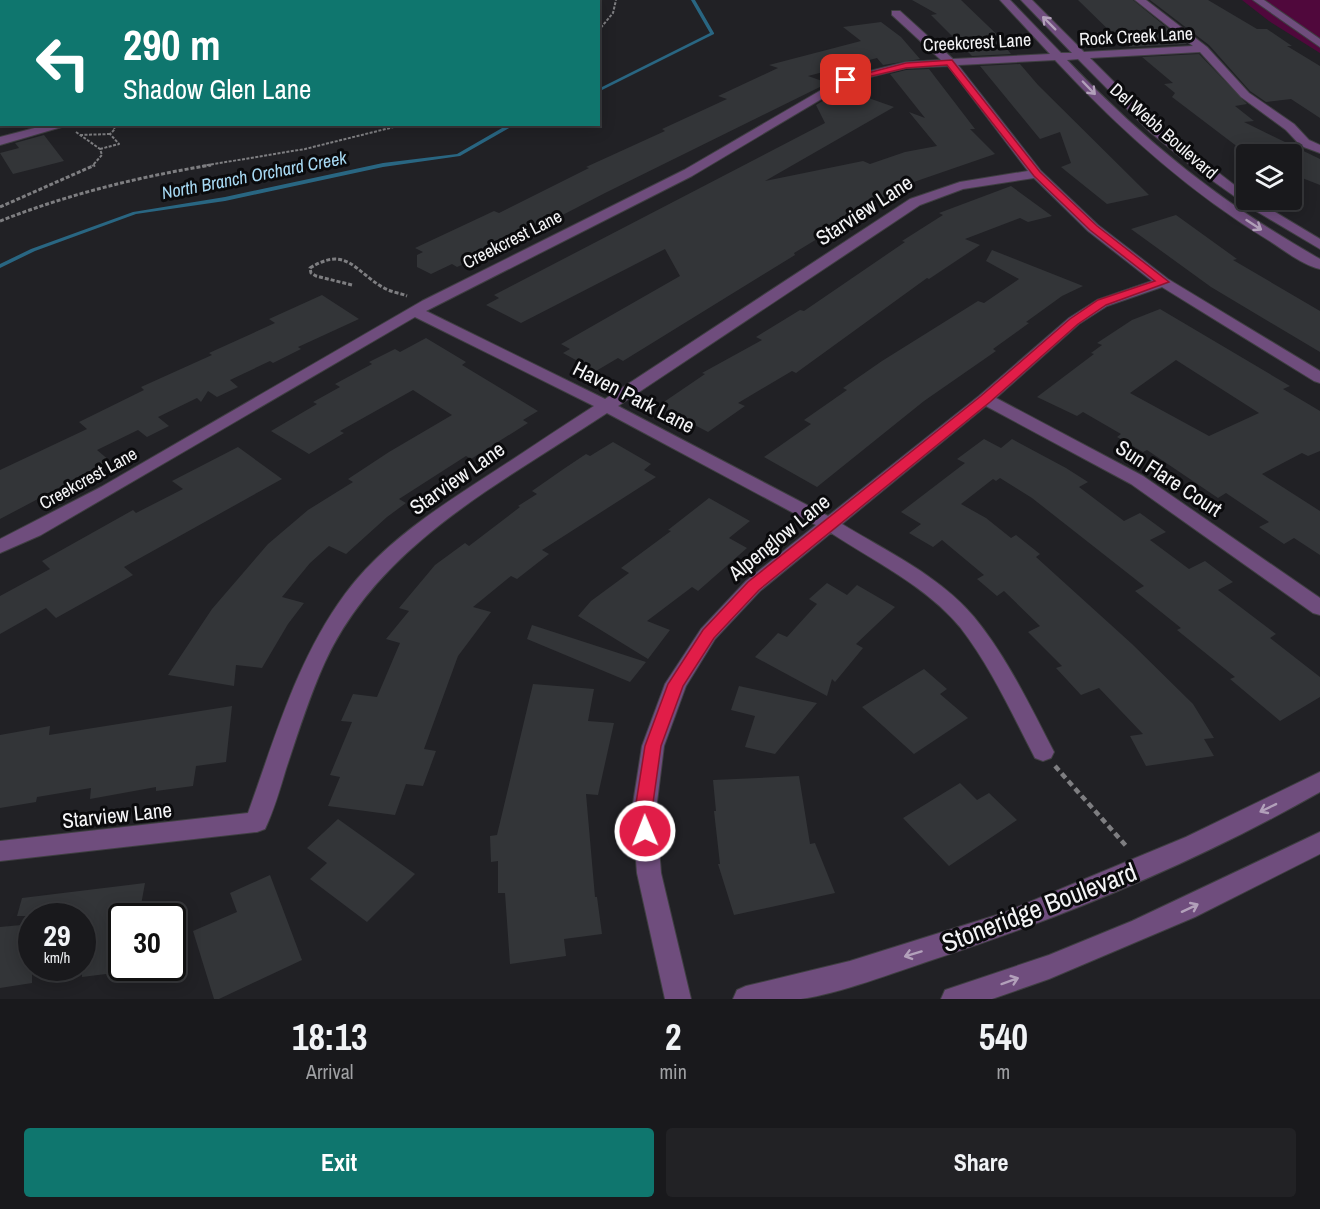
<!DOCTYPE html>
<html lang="en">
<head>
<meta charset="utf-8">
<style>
	body { margin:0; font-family:"Archivo Narrow",sans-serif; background:#222225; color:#f1f3f6; height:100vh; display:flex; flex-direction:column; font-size:22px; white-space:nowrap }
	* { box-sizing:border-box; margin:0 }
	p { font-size:20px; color:#9fa0a3 }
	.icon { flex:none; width:33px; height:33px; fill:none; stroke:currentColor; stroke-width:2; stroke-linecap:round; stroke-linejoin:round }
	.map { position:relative; height:999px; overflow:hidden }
	.drawer { display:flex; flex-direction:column; background:#19191c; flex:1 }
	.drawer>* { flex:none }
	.guide { position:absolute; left:0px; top:0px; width:600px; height:126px; box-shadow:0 3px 15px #0003,0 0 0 2px #37383b; background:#0f766e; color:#fff; overflow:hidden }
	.fabs { position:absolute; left:1236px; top:144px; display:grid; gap:12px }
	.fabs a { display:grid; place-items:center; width:66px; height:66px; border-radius:6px; background:#19191c; box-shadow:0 3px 15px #0003,0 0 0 2px #37383b; font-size:30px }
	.speed { position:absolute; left:18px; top:903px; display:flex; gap:12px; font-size:30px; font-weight:700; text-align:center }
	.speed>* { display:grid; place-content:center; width:78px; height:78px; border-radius:50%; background:#19191c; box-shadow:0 3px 15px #0003,0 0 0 2px #37383b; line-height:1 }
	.speed small { font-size:15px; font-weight:400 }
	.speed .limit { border:3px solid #111; border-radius:9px; background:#fff; color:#111 }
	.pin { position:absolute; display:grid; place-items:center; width:51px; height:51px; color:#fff; margin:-26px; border-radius:12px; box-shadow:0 3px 9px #0006 }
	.me { position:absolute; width:66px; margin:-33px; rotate:359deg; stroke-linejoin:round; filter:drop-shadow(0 0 4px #0008) }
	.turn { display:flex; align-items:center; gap:21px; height:126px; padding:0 24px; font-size:27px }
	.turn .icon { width:78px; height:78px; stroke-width:2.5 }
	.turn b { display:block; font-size:42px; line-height:51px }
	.eta { display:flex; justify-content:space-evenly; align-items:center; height:102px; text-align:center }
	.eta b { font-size:36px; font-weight:800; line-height:42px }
	.button { display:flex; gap:12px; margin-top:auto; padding:12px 24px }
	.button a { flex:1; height:69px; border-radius:6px; background:#0f766e; color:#fff; font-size:24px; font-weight:800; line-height:69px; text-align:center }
	.button a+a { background:#222225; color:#f1f3f6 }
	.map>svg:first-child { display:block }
	.green { fill:#50083c }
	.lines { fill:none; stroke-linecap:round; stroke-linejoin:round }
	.stream { fill:#296682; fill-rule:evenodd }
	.building { fill:#333538; fill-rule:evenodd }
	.minor-casing { stroke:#3f3f42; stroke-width:2 }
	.path-far2 { stroke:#7e7e81; stroke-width:2; stroke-dasharray:3 1.5; stroke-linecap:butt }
	.path-far1 { stroke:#7e7e81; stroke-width:3; stroke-dasharray:4 2; stroke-linecap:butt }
	.path { stroke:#7e7e81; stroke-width:4.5; stroke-dasharray:6 4; stroke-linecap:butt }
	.minor { fill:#6f4d7d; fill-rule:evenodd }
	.oneway { stroke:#b2a0ba }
	.route { fill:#e11d48; stroke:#92132f; stroke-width:1.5 }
	.labels { text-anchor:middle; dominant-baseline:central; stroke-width:6; stroke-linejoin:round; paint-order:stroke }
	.far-street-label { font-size:18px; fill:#f4f4f6; stroke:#0b0b0d }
	.far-water-label { font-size:18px; font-style:italic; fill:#a7d9f3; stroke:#0b0b0d }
	.street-label { font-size:21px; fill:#f4f4f6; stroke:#0b0b0d }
	.near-street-label { font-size:26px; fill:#f4f4f6; stroke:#0b0b0d }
</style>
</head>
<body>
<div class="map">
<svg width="1320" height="999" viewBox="0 0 1320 999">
	<rect width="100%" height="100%" fill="#212125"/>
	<path class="green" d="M1242 0H1320V53L1269 21Z"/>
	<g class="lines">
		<path class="stream" d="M691 0H695L714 33V34L598 92V89L710 33Z
			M509 124H516L460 156 383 167 225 201 136 214 35 251 0 268V264L31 249 133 212 225 197 383 163 457 154Z"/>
	</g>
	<path class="building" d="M912 0H961L1012 49H1007L1011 54 972 56 931 15 937 14Z
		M1078 0H1133L1187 44 1130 47 1119 40Z
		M1150 0H1208L1257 29H1267L1292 46H1287L1320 66V118L1291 99 1266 102 1250 91 1209 45Z
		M881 22 901 37 920 59 883 65 877 58 808 76 828 83 605 193 491 252 457 267 452 264 431 274 417 267V255L423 252 415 248 494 211 499 213 589 168 586 167 665 131 662 129 727 99 718 96 778 68 769 65 861 41 843 27Z
		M1199 54 1247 104 1235 106 1254 121 1244 122 1320 159V185L1292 174V154H1247L1172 97 1175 93 1164 84 1173 83 1142 57Z
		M1020 64 1038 85 1149 195 1107 204 1061 167 1071 163 1060 132 1040 139 980 66Z
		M929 69 975 129H970L995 154 908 184 871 204 873 205 794 253 795 255 623 361 618 358 596 371 563 353 570 349 561 344 680 276 665 249 521 323 486 305 499 298 494 295 825 123 816 105 843 89 894 107 765 181 863 161 870 164 905 152 937 146 909 112 925 118 890 74 906 70Z
		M44 135 64 161 13 174 0 153 19 148 15 143Z
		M1011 186 1052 216 1028 222 1020 218 965 239 980 245 929 279 927 278 796 373 792 371 738 403 745 406 708 432 658 406 705 374 702 373 762 340 756 337 800 310 804 311 905 242 902 241 943 215 939 213Z
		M1176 215 1237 259 1233 260 1320 311V352L1211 287 1131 229Z
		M992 250 1083 286 1062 296 1026 322 1029 323 993 349 996 351 924 401 817 487 764 457 811 424 804 420 847 390 843 388 882 361 978 301 984 303 1019 279 986 261Z
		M322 295 359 319 298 347 301 349 273 363 270 361 230 380 238 387 217 397 208 391 201 402 197 398 158 417 169 426 147 437 138 430 97 450 110 461 0 519V470L87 429 79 422 144 390 141 387 212 355 209 353 275 323 269 319Z
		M1160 309 1290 386 1283 389 1320 411V451L1308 456 1302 453 1262 474 1320 511V555L1294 538 1284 544 1259 527 1269 522 1226 493 1218 498 1147 450 1143 452 1117 437 1121 434 1083 412 1077 416 1037 397 1094 354 1091 353 1102 345 1097 343 1132 320ZM1176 360 1259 413 1209 436 1130 393Z
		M426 338 466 362 462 365 538 411 523 420 528 423 471 459 466 456 399 499 406 503 387 517 346 554 329 546 310 563 282 597 304 603 288 624 262 668 236 665 234 686 168 675 212 609 268 544 308 510 353 482 348 479 389 452 452 415 413 390 340 431 344 433 309 454 271 431 317 404 313 402 340 387 335 384 372 364 369 362 395 349 400 352Z
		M984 439 1001 448 1012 439 1066 468 1088 482 1079 487 1124 521 1140 513 1166 532 1150 540 1189 569 1205 561 1233 582 1218 590 1276 634 1270 638 1320 677V697L1280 721 1230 679 1235 677 1177 630 1181 628 1135 591 1144 586 1032 498 1000 478 996 481 993 479 961 504 986 518 1011 538 1016 535 1040 554 1036 557 1132 644 1193 704 1214 738 1204 739 1214 756 1146 766 1130 736 1143 734 1099 688 1081 695 1056 668 1062 666 1028 632 1040 626 1004 591 997 596 977 579 984 575 942 540 933 547 909 533 921 524 901 512 965 463 957 459Z
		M613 442 651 464 644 470 656 477 542 550 549 554 517 579 511 576 473 607 491 612 458 656 424 749 436 751 423 786 406 784 395 815 328 806 340 777 330 775 352 722 341 721 353 694 377 697 400 643 386 639 409 611 399 608 435 565 465 543 469 546 520 507 518 506 537 494 532 491 565 468 586 454 590 456Z
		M238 447 282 479 124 567 133 575 56 618 46 608 0 634V596L50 569 42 561 133 510 136 513 183 489 172 481Z
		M709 498 750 521 729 538 747 548 698 591 692 587 647 621 670 630 648 659 578 616 591 601 629 573 621 568 671 531 668 530Z
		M827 583 847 595 857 585 895 607 856 644 863 648 835 682 832 679 827 696 755 657 778 633 787 637 817 604 809 599Z
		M532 625 646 662 630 682 527 639Z
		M924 669 947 689 940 694 968 718 914 754 862 707Z
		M533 684 594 689 588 721 614 723 598 795 586 794 595 897H597L602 934 564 939 566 956 510 964 505 893H498V861L491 862 490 836 497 835Z
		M739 686 817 703 775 754 745 747 755 716 731 710Z
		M232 706 226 762 196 766 193 786 156 791V787L90 799 91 788 37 797 36 802 0 808V735L50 726 49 735Z
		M799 776 810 844 815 843 835 893 734 915 718 864H720L714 811H716L713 780Z
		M960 783 977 800 989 793 1017 820 949 866 903 818Z
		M338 819 415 874 367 922 310 879 327 863 307 848Z
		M270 875 302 960 219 999H214L193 931 237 912 230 893Z
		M145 883 139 916H122V972L82 977V916H17L22 898Z
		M32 924V983L0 988V927Z"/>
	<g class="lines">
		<defs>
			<path id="minor" d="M296 0H308L294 2Z
				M477 0H487L475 2Z
				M1000 0H1010L1061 53H1072L1021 0H1032L1084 52 1193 46 1135 0H1146L1207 47 1249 93 1294 124 1309 140 1320 145V153L1301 146 1286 130 1241 97 1200 52 1090 58 1158 126 1246 194V200H1255L1320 239V249L1251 208 1189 164 1150 132 1078 59 1067 60C1145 142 1221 203 1320 259V269C1302 265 1284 250 1268 240 1188 191 1119 129 1055 60L958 65 1041 171 1098 225 1168 279 1320 371V383L1314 381 1162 287 1107 306 1079 324 996 398 1143 476 1320 598V615L1313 613 1131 484 986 406 842 524C886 551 940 576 974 617 1007 657 1030 706 1054 752L1051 758 1043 761 1035 758C1012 714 991 667 960 627 927 587 874 561 831 533L760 591 715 639 686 686 664 746 656 810 661 873 691 999H665L637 873 632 810 642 746 665 684 701 629 746 581 816 525 607 413C503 482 379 544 325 662 309 697 298 733 286 769 280 789 274 810 265 829L257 832 0 861V841L248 813C275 738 297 659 345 594 382 544 436 509 487 476 523 453 558 429 594 406L415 317 41 535 0 553V539L101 487 422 301 684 170 842 78 906 62 941 60 892 15V11H900L953 59 1050 54ZM948 66 1028 171 960 182 910 199 605 399 426 311 692 176 850 82 906 68ZM1034 178 1088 231 1152 281 1097 300 1069 318 979 396 828 516 618 406 920 205 963 189Z
				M1253 0H1264L1320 39V47Z
				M0 10H2V17L0 16Z
				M0 59H2V65H0Z
				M50 124H72L0 145V137Z
				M1320 772V792C1199 861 1064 917 932 960 893 973 841 993 801 999 779 999 755 999 733 999L737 990 746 986 850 961 1003 913 1186 837Z
				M1320 832V854L1195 917 1049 979 992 999H941L945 990 1049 955 1132 921Z"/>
		</defs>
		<use href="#minor" class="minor-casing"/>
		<path class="path-far2" d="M598 31 613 13 616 0
			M76 132 100 149 102 155 92 166
			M80 135 110 134
			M100 149 119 144 110 134 115 129 112 124
			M202 166 305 149 406 124"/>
		<path class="path-far1" d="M0 207 95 165
			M0 221C69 194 138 177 211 165
			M352 285 316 276 311 273 310 268C347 245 355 272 384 288 391 292 400 293 407 296"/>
		<path class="path" d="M1055 766 1128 848"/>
		<use href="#minor" class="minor"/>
	</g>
	<defs><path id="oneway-shaft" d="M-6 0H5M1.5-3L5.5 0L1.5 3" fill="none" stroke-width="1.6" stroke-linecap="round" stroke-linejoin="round" transform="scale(1.5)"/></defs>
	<g class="oneway">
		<use href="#oneway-shaft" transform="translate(1049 23) rotate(-135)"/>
		<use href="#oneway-shaft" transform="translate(1089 88) rotate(46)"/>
		<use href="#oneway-shaft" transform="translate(1254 225) rotate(33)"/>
		<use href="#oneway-shaft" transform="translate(1268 808) rotate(154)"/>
		<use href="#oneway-shaft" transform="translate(1190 908) rotate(-25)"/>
		<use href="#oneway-shaft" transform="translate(913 954) rotate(163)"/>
		<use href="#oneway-shaft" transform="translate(1010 981) rotate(-20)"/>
	</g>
	<path class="route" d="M952 60 1040 172 1097 226 1169 282 1106 305 1078 324 990 402 759 590 714 638 683 686 661 746 652 810 654 831 652 837 645 839 639 837 635 810 645 746 668 684 703 630 748 582 981 396 1070 319 1098 300 1155 281 1090 230 1034 176 947 65 906 68 846 82 841 80 906 63Z"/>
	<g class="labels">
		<g class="far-street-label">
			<text transform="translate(1136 36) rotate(-3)">Rock Creek Lane</text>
			<text transform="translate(977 42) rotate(-3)">Creekcrest Lane</text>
			<text transform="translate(1164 131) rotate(41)">Del Webb Boulevard</text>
			<text transform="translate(512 239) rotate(-27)">Creekcrest Lane</text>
			<text transform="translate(88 478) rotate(-29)">Creekcrest Lane</text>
		</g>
		<g class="far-water-label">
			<text transform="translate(254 175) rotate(-11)">North Branch Orchard Creek</text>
		</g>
		<g class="street-label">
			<text transform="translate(864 210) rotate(-33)">Starview Lane</text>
			<text transform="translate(634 397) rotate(27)">Haven Park Lane</text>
			<text transform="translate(457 478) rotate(-35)">Starview Lane</text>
			<text transform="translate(1169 478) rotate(33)">Sun Flare Court</text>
			<text transform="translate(779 537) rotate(-39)">Alpenglow Lane</text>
			<text transform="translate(117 815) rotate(-6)">Starview Lane</text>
		</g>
		<g class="near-street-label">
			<text transform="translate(1039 907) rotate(-21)">Stoneridge Boulevard</text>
		</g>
	</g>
</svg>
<div class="fabs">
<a><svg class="icon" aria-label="layers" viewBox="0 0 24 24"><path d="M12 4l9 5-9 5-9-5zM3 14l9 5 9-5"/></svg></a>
</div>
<div class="speed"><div>29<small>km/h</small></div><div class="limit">30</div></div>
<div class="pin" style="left:846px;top:80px;background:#d93025"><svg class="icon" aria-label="arrive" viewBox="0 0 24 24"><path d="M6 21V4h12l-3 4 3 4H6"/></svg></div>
<svg class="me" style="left:645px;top:831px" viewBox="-20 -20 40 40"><circle r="17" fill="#e11d48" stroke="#fff" stroke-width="3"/><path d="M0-11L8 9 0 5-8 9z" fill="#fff"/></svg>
<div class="guide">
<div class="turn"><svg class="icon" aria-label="left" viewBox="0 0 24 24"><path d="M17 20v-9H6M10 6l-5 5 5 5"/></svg><div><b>290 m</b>Shadow Glen Lane</div></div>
</div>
</div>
<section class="drawer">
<div class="eta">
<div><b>18:13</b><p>Arrival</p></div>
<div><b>2</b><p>min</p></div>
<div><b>540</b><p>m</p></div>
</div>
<div class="button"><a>Exit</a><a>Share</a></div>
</section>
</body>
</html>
